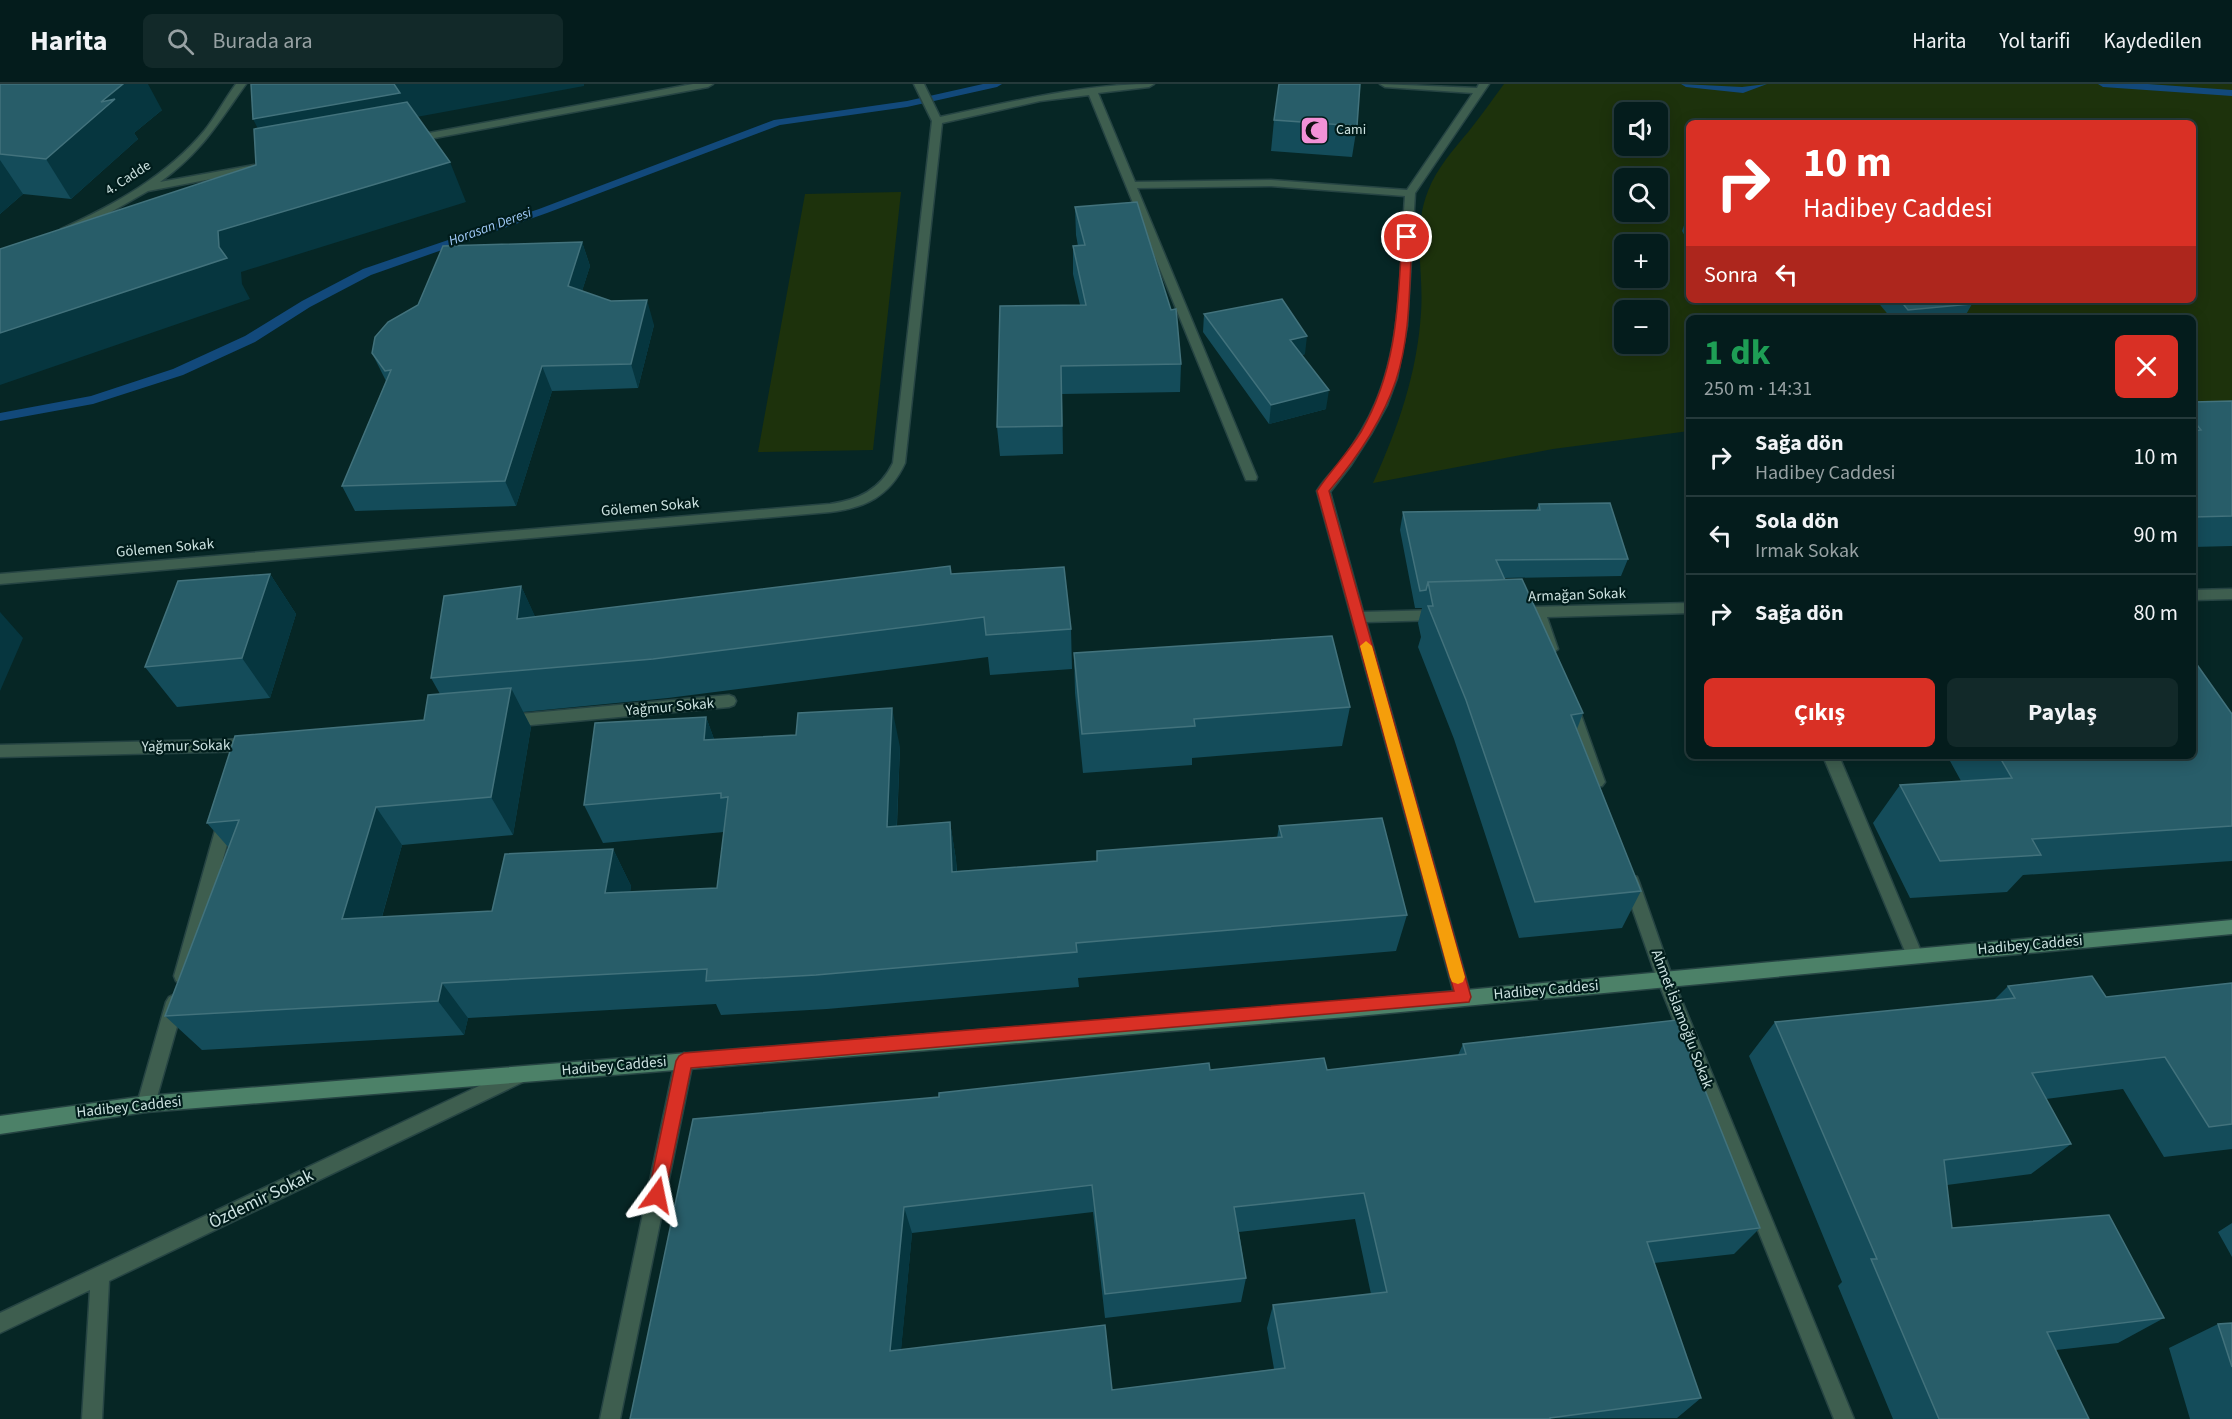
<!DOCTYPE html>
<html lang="tr">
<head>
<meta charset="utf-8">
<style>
	body { margin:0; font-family:"Source Sans 3",sans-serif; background:#122929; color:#f1f3f6; height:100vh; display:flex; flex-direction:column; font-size:22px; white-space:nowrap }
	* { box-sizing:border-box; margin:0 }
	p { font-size:20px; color:#97a1a3 }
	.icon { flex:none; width:33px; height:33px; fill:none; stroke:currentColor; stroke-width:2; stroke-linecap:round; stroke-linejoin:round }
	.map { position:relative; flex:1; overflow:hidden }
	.sheet { position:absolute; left:1686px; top:231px; width:510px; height:444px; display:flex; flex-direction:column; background:#041c1c; border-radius:9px; box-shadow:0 3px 15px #0003,0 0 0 2px #253a3b }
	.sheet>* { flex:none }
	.top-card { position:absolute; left:1686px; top:36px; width:510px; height:183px; border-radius:9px; box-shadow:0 3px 15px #0003,0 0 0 2px #253a3b; background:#d93025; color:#fff; overflow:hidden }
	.fabs { position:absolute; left:1614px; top:18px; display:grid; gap:12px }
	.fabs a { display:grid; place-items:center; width:54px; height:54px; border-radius:9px; background:#041c1c; box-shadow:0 3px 15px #0003,0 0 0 2px #253a3b; font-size:30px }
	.pin { position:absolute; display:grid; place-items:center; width:51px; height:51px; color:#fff; margin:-26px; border:3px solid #fff; border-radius:50%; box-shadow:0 2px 6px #0007 }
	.me { position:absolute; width:66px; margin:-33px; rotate:12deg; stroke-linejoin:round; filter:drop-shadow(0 0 4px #0008) }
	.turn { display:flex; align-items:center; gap:21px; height:126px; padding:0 18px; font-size:27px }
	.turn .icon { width:78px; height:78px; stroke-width:2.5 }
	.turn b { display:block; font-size:42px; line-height:51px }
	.then { display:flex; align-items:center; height:57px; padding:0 18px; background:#0003; gap:12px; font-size:22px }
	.round { display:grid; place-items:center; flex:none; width:63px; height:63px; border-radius:9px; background:#122929 }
	.head { display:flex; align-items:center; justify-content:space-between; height:102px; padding:0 18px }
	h1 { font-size:36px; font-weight:700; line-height:45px; color:#1e9e55 }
	.button { display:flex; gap:12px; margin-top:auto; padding:12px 18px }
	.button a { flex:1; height:69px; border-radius:9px; background:#d93025; color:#fff; font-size:24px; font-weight:700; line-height:69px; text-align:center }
	.button a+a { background:#122929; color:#f1f3f6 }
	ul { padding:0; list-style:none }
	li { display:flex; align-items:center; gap:18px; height:78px; padding:0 18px; border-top:2px solid #253a3b }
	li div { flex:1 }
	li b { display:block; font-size:22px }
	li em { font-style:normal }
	header { display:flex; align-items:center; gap:36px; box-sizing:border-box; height:84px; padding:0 30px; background:#041c1c; border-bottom:2px solid #253a3b }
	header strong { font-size:28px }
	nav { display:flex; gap:33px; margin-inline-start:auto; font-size:21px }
	.search { width:420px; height:54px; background:#122929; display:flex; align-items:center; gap:15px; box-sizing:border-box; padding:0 21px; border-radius:9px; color:#97a1a3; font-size:22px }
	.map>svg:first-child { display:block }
	.green { fill:#1d320c; fill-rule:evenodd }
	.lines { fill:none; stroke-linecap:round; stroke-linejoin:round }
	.stream { fill:#12497b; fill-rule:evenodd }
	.minor-casing { stroke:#264443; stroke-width:3 }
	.secondary-casing { stroke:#264443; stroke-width:3 }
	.minor { fill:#3e5e4f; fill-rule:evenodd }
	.secondary { fill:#4c8168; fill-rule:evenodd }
	.wall { fill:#144c5a; fill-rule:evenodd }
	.shaded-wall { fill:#06363f }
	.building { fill:#285d69; stroke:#42727c; stroke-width:1.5; fill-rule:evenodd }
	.route { fill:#d93025; stroke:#8d1f18; stroke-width:1.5 }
	.slow { fill:#f59e0b }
	.labels { text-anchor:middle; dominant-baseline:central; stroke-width:4.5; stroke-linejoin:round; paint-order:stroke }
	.far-poi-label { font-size:14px; fill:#cde3e1; stroke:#001c1b; text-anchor:start }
	.far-street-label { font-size:14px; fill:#cde3e1; stroke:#001c1b }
	.far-water-label { font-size:14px; font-style:italic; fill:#a1cbf9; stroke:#001c1b }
	.street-label { font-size:15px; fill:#cde3e1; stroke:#001c1b }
	.near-street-label { font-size:18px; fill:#cde3e1; stroke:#001c1b }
</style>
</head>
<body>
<header>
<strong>Harita</strong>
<div class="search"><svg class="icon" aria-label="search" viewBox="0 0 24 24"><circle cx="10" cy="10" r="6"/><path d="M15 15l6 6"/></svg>Burada ara</div>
<nav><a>Harita</a><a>Yol tarifi</a><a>Kaydedilen</a></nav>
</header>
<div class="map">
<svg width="2232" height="1335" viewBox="0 0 2232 1335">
	<rect width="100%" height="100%" fill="#062625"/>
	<path class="green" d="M1504 0H2232V327L2193 328V234H1689V347L1553 365 1373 399C1398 344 1417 290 1421 229 1424 188 1412 147 1428 107 1437 84 1453 66 1469 47 1481 32 1492 16 1504 0ZM1624 28H1658V62H1624ZM1689 39H2193V216H1689ZM1624 94H1658V128H1624ZM1624 160H1658V194H1624ZM1624 226H1658V260H1624Z
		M901 108 873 366 758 368 805 110Z"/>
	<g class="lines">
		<path class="stream" d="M983 0H1002L997 3 907 23 780 41 547 129 371 191 310 223 255 258 183 291 93 320 0 337V329L91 312 173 285 245 252 302 217 363 185 539 125 774 36 907 17Z
			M1681 0 1742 3 1767 0 1743 9 1686 3Z
			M2098 0H2148L2232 6V12L2103 3Z"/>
		<defs>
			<path id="minor" d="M236 0H246C218 39 201 69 160 98L254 81 259 84 258 86 148 107 88 141 69 149H61V145C114 121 167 92 205 46 216 32 225 15 236 0Z
				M693 0H713L708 3 413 58 408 55 413 52Z
				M914 0H924L940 33C1011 18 1081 0 1154 0L1149 3 1098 9 1135 98 1271 96 1407 106 1473 9 1385 3 1380 0 1477 4 1479 0H1489L1415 109 1407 242 1397 294 1387 321 1371 350 1351 381 1330 408 1363 528 1439 526 1446 531 1439 536 1366 538 1471 913 1469 918 1463 921 1457 918 1455 913 1317 407C1324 395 1334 386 1343 375 1355 358 1367 339 1375 320 1403 256 1400 180 1405 112L1271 102 1137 104 1257 393 1256 396H1246L1089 11 1040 17 942 39 905 379C890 412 865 424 830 428L0 500V490L830 420C858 416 880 406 893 379L932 37Z
				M2232 505V515L2193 516V506Z
				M1689 519V529L1547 533 1558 565 1551 570 1544 565 1534 533 1524 532 1522 528 1529 523Z
				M729 611 734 613 736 617 734 621 729 623 509 643 504 641 502 637 504 633 509 631Z
				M1572 619 1577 621 1579 625 1605 698 1602 702H1592L1589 698 1565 625 1567 621Z
				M252 655 257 657 259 661 257 665 252 667 0 673V661Z
				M1823 672H1839L1923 872 1921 877 1915 879 1909 877Z
				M226 730 232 732 234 736 190 892 188 897 182 899 176 897 174 892 218 736 220 732Z
				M1631 791 1637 793 1639 798 1673 895 1854 1335H1834L1657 895 1623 798 1625 793Z
				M175 910 181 913 184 918 155 1020 152 1026 146 1028 140 1026 137 1020 166 918 169 913Z
				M684 969 690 971 693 977 620 1335H600L675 977 678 971Z
				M517 984 523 986 526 992 523 998 109 1197 102 1335H82L90 1206 0 1249V1229Z"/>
			<path id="secondary" d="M2232 836V850L1347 933 146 1028 0 1050V1032L146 1012 1347 917Z"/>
		</defs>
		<use href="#minor" class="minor-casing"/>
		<use href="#secondary" class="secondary-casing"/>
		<use href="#minor" class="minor"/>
		<use href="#secondary" class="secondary"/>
	</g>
	<path class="wall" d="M0 0 162 26 134 49 138 55 71 115 23 110 0 130Z
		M1274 36 1357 42 1352 73 1271 67Z
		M1075 123 1181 280 1180 308 1062 310 1063 370 1000 372 997 343 1080 221 1073 190V162H1078L1076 151Z
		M1688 130H1689V159L1682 147Z
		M582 158 590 182 582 207 654 241 638 304 552 307 516 422 355 427 342 402 386 297 372 269Z
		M1876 216H1968L1972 220 1964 234H1891Z
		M1204 230 1305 270 1302 271 1326 325 1269 340 1203 248Z
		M2232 317V462L2193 463V318Z
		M1539 420 1628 475 1621 492 1504 494 1583 629 1577 645 1641 807 1622 844 1519 854 1454 655 1418 563 1421 553 1418 539 1422 524H1415L1400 446 1403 428 1536 426Z
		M270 490 296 530 270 614 177 623 145 583Z
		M951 490 1071 545 1072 585 990 591 988 573 668 614 523 628 531 643 513 751 402 761 382 833 492 827 613 765 631 802 630 808 717 804 724 748 603 759 584 721 706 633 714 655 900 663 897 742 950 738 956 776 957 787 1097 777V767L1277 754 1279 742 1407 831 1396 867 1078 894 1079 903 827 925 721 931 716 920 468 934 464 951 202 966 165 932 229 764 207 739 424 636 440 610 431 594 521 502 535 533Z
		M1074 569 1350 623 1342 662 1192 674V681L1083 689 1075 609Z
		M1689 580V592L1686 586Z
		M2232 630V777L2023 791 2007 808 1910 814 1873 739 1900 701 1961 697 1950 677 1954 672H2193Z
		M2232 899V1065L2164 1073 2123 1005 2046 1015 2071 1060 2031 1090 1947 1101 1952 1144 2164 1234 2118 1259 2056 1266 2089 1335H1893L1838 1202 1842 1198 1749 972 1775 938 1993 917 2008 902 2106 913Z
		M1463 960 1760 1144 1734 1170 1654 1179 1701 1314 1677 1334 630 1335 939 1013 1210 986H1327L1458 971ZM1093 1128 1105 1234 1241 1218 1246 1194 1239 1148 1355 1135 1371 1210 1273 1221 1267 1244 1274 1285 1112 1306 901 1265 912 1149Z
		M2232 1139V1173L2218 1148Z
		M2232 1239V1335H2190L2169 1264 2218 1240Z"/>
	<path class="shaded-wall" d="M123 0H148L162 26 134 49 138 55 71 115 46 75 101 18Z
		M392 0H584V2L411 34 273 75 253 35Z
		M0 76 23 110 0 130Z
		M450 78 466 118 241 188 242 200 250 215 0 301V249L219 163 218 147Z
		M582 158 590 182 576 226 568 202Z
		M647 216 654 241 638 304 631 280Z
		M1307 252 1305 270 1288 274 1290 256Z
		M542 282 552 307 516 422 505 397Z
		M1329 306 1326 325 1269 340 1271 321Z
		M270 490 296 530 270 614 242 574Z
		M521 502 540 543 517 535Z
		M0 528 23 554 0 607Z
		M511 604 531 643 513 751 491 713Z
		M892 624 900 663 895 780 887 743Z
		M706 633 720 672 704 656Z
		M376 723 402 761 371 871 342 835Z
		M950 738 956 776 958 824 952 788Z
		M613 765 631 802 624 846 605 809Z
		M442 899 468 934 464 951 438 917Z
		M904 1123 912 1149 899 1288 890 1267Z"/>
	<path class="building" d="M0 0H123L101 18 115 15 46 75 0 70Z
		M251 0H394L400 9 253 35Z
		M1279 0H1360L1357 42 1274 36Z
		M407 18 450 78 218 147 219 163 227 174 0 249V165L256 81 254 45Z
		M1137 118 1171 226 1176 225 1181 280 1061 282 1062 342 997 343 1000 222 1086 221 1073 162 1085 161 1075 123Z
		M582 158 568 202 611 217 647 216 631 280 542 282 505 397 342 402 391 286 385 287 372 269 375 253 388 238 418 221 443 162Z
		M1282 215 1307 252 1290 256 1329 306 1271 321 1204 230Z
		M1900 216H1968L1972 220 1908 226Z
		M2232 317V432L2193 433V347L2201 346 2193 336V318Z
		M1610 419 1628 475 1496 476 1505 496 1428 498 1426 506 1420 507 1403 428 1540 426 1539 420Z
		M950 482 951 490 1064 483 1071 545 986 551 984 533 653 575 431 594 444 512 521 502 517 535Z
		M270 490 242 574 145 583 178 497Z
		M1522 495 1583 629 1571 631 1641 807 1535 818 1466 616 1428 522H1433L1428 498Z
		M1332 552 1350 623 1194 635 1195 642 1082 650 1074 569Z
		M2193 575 2232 630V742L2032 755 2041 771 1940 777 1900 701 2012 694 1999 672H2193Z
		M511 604 491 713 376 723 342 835 492 827 505 770 613 765 605 809 717 804 728 713 721 714V709L584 721 595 639 706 633 704 656 796 651 798 629 892 624 887 743 950 738 952 788 1097 777V767L1282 753 1279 742 1382 734 1407 831 1076 859 1077 868 816 891 706 897 707 885 442 899 438 917 165 932 239 736 207 739 235 652 424 636 428 611Z
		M2092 892 2106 913 2232 899V1040L2209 1043 2165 973 2032 989 2071 1060 1944 1076 1952 1144 2109 1131 2164 1234 2047 1248 2089 1335H1939L1871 1175H1877L1775 938 2015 914 2008 902Z
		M1677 936 1760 1144 1647 1158 1701 1314 1550 1334V1335H630L693 1035 939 1013V1009L1209 979 1210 986 1324 974 1327 986 1466 970 1463 960ZM1092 1101 1105 1210 1246 1194 1234 1123 1364 1109 1387 1208 1273 1221 1285 1284 1112 1306 1105 1241 890 1267 904 1123Z
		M2232 1239V1283L2218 1240Z"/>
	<path class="route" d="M1407 150 1412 153C1409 200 1411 251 1396 296 1382 338 1357 374 1329 407L1471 913 1469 918 691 984 665 1111 663 1117 657 1119 651 1117 648 1111 676 977 679 972 684 969 1454 907 1317 407C1331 386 1348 369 1361 348 1397 286 1398 223 1402 153Z"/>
	<path class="slow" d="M1366 557 1372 562 1465 893 1463 898 1458 900 1452 898 1450 893 1360 562Z"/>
	<defs>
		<symbol id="mosque-square" viewBox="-11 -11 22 22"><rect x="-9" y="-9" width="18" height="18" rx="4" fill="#f391d6" stroke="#001c1b"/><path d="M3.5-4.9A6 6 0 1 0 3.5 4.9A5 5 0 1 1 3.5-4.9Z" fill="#111"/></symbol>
	</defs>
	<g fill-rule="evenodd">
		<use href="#mosque-square" x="1298" y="30" width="33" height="33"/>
	</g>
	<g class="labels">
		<g class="far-poi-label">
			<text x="1336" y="46">Cami</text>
		</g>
		<g class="far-street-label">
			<text transform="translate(128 94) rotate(-33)">4. Cadde</text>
		</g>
		<g class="far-water-label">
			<text transform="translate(490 143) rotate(-20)">Horasan Deresi</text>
		</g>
		<g class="street-label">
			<text transform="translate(650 423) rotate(-5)">Gölemen Sokak</text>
			<text transform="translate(165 464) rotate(-5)">Gölemen Sokak</text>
			<text transform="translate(1577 511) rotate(-2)">Armağan Sokak</text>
			<text transform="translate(670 623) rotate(-5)">Yağmur Sokak</text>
			<text transform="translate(186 662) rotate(-1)">Yağmur Sokak</text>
			<text transform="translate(2030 861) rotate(-5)">Hadibey Caddesi</text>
			<text transform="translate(1546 906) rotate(-5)">Hadibey Caddesi</text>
			<text transform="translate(1682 935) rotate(69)">Ahmet İslamoğlu Sokak</text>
			<text transform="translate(614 982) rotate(-5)">Hadibey Caddesi</text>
			<text transform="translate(129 1023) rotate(-6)">Hadibey Caddesi</text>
		</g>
		<g class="near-street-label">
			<text transform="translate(261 1115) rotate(-26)">Özdemir Sokak</text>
		</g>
	</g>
</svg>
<div class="fabs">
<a><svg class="icon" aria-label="sound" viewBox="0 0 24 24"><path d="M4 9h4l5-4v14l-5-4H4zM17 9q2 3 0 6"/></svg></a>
<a><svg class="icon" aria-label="search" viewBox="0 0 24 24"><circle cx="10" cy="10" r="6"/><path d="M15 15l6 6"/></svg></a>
<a>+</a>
<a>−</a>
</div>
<div class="pin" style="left:1407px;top:153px;background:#d93025"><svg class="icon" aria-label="arrive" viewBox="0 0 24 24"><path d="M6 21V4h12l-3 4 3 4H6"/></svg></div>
<svg class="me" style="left:657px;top:1111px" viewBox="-20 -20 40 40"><path d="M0-17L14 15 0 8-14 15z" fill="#d93025" stroke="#fff" stroke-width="4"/></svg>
<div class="top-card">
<div class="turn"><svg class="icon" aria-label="right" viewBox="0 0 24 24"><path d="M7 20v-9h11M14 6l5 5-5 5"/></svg><div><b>10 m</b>Hadibey Caddesi</div></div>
<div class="then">Sonra<svg class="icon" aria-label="left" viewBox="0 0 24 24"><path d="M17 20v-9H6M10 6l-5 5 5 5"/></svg></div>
</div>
<section class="sheet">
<div class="head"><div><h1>1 dk</h1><p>250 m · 14:31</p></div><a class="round" style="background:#d93025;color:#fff"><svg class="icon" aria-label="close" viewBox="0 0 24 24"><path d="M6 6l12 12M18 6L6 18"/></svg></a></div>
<ul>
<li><svg class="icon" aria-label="right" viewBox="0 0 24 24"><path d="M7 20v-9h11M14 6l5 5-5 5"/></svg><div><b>Sağa dön</b><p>Hadibey Caddesi</p></div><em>10 m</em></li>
<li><svg class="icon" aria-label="left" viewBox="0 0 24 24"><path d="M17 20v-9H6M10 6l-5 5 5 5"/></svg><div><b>Sola dön</b><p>Irmak Sokak</p></div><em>90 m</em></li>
<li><svg class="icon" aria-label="right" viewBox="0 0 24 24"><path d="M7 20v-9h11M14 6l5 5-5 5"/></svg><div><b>Sağa dön</b></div><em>80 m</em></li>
</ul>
<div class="button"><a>Çıkış</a><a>Paylaş</a></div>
</section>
</div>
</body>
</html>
